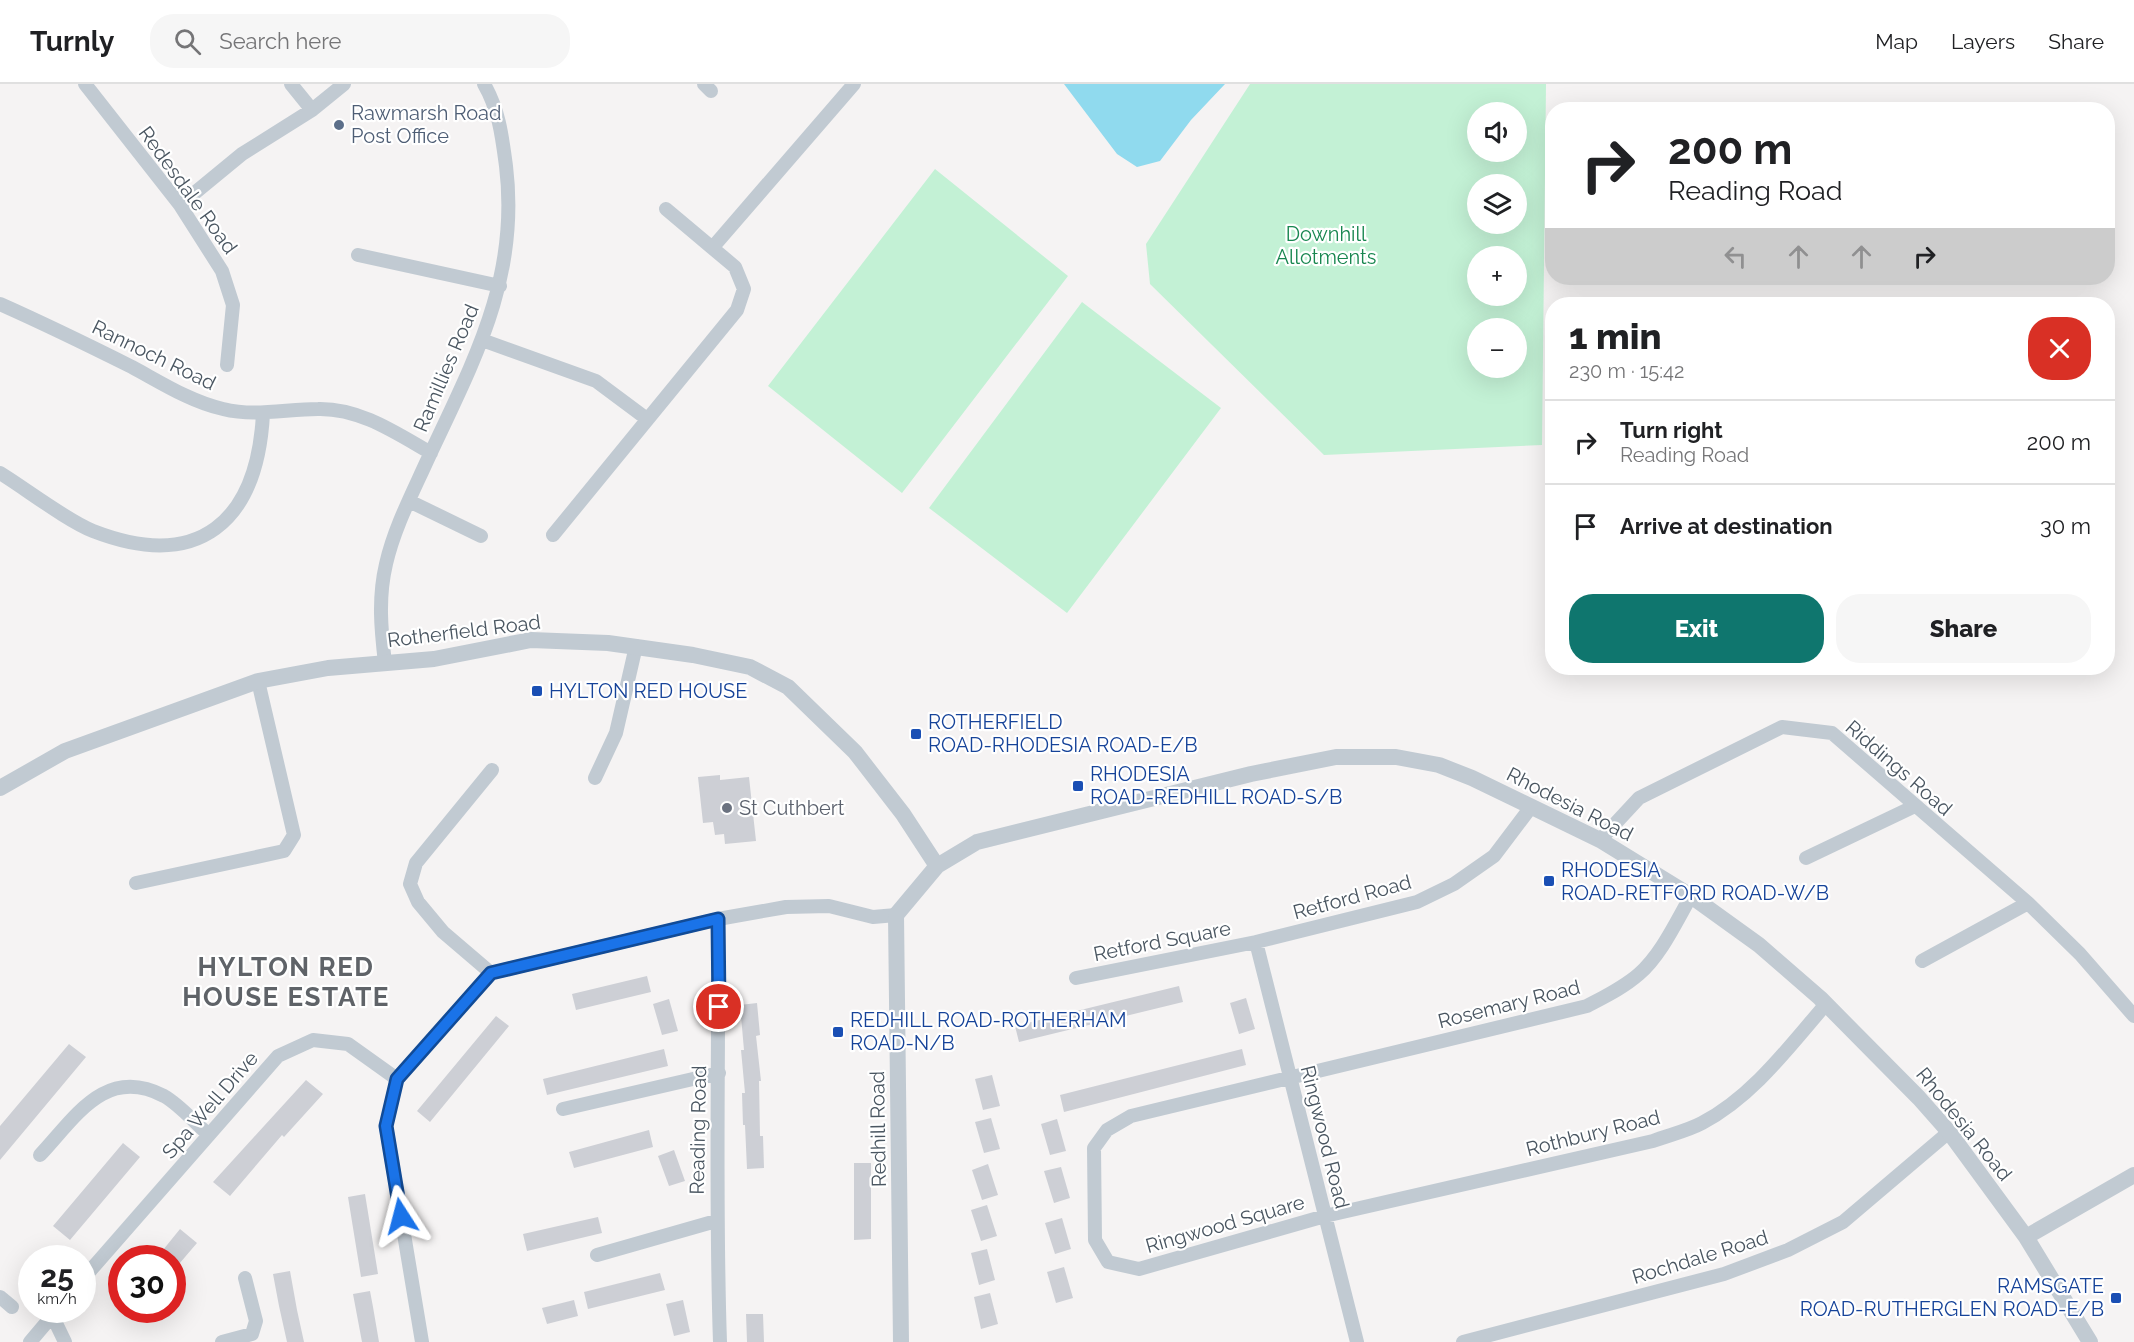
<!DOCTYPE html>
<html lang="en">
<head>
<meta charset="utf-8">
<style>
	body { margin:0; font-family:Raleway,sans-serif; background:#f6f6f6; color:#202124; height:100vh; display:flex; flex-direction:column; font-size:22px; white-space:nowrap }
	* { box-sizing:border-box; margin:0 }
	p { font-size:20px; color:#757577 }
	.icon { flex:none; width:33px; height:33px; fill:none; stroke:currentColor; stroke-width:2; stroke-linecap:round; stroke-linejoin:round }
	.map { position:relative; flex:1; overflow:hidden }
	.sheet { position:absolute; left:1545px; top:213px; width:570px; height:378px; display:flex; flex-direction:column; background:#fff; border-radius:24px; box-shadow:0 6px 24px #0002 }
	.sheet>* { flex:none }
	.banner { position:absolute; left:1545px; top:18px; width:570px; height:183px; border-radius:24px; box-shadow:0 6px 24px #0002; background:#fff; color:#202124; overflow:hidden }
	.controls { position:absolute; left:1467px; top:18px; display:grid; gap:12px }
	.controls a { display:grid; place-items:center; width:60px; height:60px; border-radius:50%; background:#fff; box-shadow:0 6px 24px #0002; font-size:30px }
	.speed { position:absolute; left:18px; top:1161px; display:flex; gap:12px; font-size:30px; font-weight:700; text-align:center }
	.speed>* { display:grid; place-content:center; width:78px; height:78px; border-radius:50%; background:#fff; box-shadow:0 6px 24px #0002; line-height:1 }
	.speed small { font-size:15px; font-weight:400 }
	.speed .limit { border:9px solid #d22; background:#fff; color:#111 }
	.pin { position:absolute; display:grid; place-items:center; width:51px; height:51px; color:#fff; margin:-26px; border:3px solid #fff; border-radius:50%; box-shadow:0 2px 6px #0007 }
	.me { position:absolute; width:66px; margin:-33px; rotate:351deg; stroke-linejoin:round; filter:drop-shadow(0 0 4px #0008) }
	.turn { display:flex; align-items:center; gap:21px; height:126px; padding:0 24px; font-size:27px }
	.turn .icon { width:78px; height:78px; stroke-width:2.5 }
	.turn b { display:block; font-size:42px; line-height:51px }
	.lanes { display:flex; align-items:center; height:57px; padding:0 24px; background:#0003; justify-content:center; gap:30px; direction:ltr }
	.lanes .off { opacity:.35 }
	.round { display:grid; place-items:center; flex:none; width:63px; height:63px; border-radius:24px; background:#f6f6f6 }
	.headline { display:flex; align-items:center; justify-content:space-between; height:102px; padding:0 24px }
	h1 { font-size:36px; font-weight:800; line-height:45px }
	.cta { display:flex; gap:12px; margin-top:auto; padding:12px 24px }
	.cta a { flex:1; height:69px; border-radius:24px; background:#0f766e; color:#fff; font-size:24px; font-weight:800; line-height:69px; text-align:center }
	.cta a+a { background:#f6f6f6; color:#202124 }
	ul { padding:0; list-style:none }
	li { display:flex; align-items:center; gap:18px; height:84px; padding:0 24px; border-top:2px solid #e0e0e0 }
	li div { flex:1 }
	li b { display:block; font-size:22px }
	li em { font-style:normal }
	header { display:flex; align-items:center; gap:36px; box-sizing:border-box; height:84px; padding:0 30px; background:#fff; border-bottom:2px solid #e0e0e0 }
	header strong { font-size:28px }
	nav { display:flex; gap:33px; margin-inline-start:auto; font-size:21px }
	.search { width:420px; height:54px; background:#f6f6f6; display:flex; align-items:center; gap:15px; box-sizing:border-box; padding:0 21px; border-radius:24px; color:#757577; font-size:22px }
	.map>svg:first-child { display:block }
	.green { fill:#c3f1d5; fill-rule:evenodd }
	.water { fill:#90daee }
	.building { fill:#cdcfd5 }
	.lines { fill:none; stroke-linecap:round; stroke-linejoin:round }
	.minor { stroke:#c1cad2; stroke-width:14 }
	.tertiary { stroke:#c1cad2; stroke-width:16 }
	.route-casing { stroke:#114b97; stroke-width:15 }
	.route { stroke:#1a73e8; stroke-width:10 }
	.service-dot { fill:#5c6f8a; stroke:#fff; stroke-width:2 }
	.transit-dot { fill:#1a4fb4; stroke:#fff; stroke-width:2 }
	.worship-dot { fill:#6b7280; stroke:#fff; stroke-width:2 }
	.labels { text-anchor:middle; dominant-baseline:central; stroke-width:4.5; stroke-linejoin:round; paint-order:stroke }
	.service-label { font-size:20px; fill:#4e5e75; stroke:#fff; text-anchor:start }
	.street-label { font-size:20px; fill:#4a5661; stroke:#fff }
	.park-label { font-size:20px; fill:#17864f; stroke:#fff }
	.transit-label { font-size:20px; fill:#164399; stroke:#fff; text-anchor:start }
	.worship-label { font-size:20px; fill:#5b616d; stroke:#fff; text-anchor:start }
	.district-label { font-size:26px; font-weight:bold; letter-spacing:1.5px; fill:#5f6368; stroke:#fff }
</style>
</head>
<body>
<header>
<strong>Turnly</strong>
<div class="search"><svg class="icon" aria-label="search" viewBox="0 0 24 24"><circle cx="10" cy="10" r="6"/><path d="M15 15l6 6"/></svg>Search here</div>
<nav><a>Map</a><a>Layers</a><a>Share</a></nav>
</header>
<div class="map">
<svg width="2134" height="1258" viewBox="0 0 2134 1258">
	<rect width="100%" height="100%" fill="#f5f3f3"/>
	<path class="green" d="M1250 0H1546L1542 361 1324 371 1150 200 1146 160ZM1478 28H1516V68H1478ZM1478 100H1516V140H1478ZM1478 172H1516V212H1478ZM1478 244H1516V284H1478Z
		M935 85 1068 192 902 409 768 302Z
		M1082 218 1221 324 1067 529 929 424Z"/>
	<path class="water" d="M1064 0H1225L1191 36 1160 77 1137 83 1117 70Z"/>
	<path class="building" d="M720 691V696L749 693 756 757 725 760 724 750 715 751 713 738 703 739 698 693Z
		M647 892 651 908 576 926 572 910Z
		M1179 902 1183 918 1019 958 1015 942Z
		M1246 914 1255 945 1239 950 1230 919Z
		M669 915 678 947 662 951 653 920Z
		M757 919 760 951 756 952 761 997H759L760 1052H763L764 1084 747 1085 745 1041H743L742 1009H745L741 966H744L740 921Z
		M496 932 509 942 430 1038 417 1027Z
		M69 960 86 973 0 1076V1042Z
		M664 965 668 982 547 1011 543 995Z
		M1242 965 1246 981 1064 1028 1060 1011Z
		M992 991 1000 1022 983 1026 975 995Z
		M306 996 323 1010 284 1053 282 1051 230 1112 213 1098Z
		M991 1034 1000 1065 984 1069 975 1038Z
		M1057 1035 1066 1067 1050 1071 1041 1040Z
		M649 1046 653 1063 574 1084 569 1068Z
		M123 1059 140 1073 70 1156 53 1142Z
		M674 1066 685 1097 669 1102 658 1072Z
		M854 1079H871V1155L854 1156Z
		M988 1080 998 1111 982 1116 972 1086Z
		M1061 1083 1070 1114 1054 1119 1044 1087Z
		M365 1110 378 1190 361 1193 348 1113Z
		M987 1121 997 1152 981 1157 971 1126Z
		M598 1133 602 1149 527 1167 523 1150Z
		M1062 1134 1071 1165 1055 1170 1045 1139Z
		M180 1145 197 1159 179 1180 163 1166Z
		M987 1165 995 1196 979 1201 971 1169Z
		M1064 1183 1073 1214 1056 1219 1047 1188Z
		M290 1187 297 1226 304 1258H287L279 1222 273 1190Z
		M660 1189 665 1206 588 1225 584 1208Z
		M370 1207 373 1223 379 1258H362L353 1210Z
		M990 1209 998 1240 981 1245 974 1213Z
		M574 1216 578 1232 547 1240 542 1224Z
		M683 1216 690 1248 674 1252 666 1220Z
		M746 1230H763L764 1258H747Z"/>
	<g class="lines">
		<path class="minor" d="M85 0 180 121 222 187 233 221 227 281
			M291 0 312 26
			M704 0 711 7
			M180 121 242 70 312 26 344 0
			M713 163 854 0
			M358 171 500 202
			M0 220C45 240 88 261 132 283 160 298 191 318 223 325 255 333 286 325 318 325 360 324 396 349 431 369
			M482 256 596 297 647 335
			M0 389C26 405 66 436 93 447 199 488 257 438 263 330
			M409 417 481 452
			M553 451 737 226 744 205 735 183 666 125
			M385 579C381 545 378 514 386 480 394 445 411 412 426 379 472 280 520 196 506 82 502 52 499 26 484 0
			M595 694 616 649 636 562
			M1600 756 1639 714 1782 643 1832 649 2028 819 2080 870 2134 932
			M1806 774 1915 722
			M136 799 284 767 294 751 258 597
			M1691 812C1676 838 1661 871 1639 890 1623 904 1604 913 1587 922L1131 1032 1107 1046 1094 1064 1095 1156 1108 1178 1139 1185 1325 1132 1653 1057C1669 1051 1687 1047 1702 1039 1752 1013 1789 963 1826 920
			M718 835C719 976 715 1117 720 1258
			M1256 858 1357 1258
			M1922 877 2028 819
			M491 889 443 848 418 818 410 800 416 779 492 686
			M1076 894 1256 858 1417 818 1454 800 1494 772 1531 723
			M563 1025 719 989
			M40 1071C75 1034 105 981 164 1012 180 1021 195 1039 209 1051
			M597 1171 716 1137
			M82 1196 278 972 313 956 348 960 397 995
			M0 1213 12 1223
			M52 1231 65 1258
			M30 1258 57 1226
			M222 1258 252 1250 256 1237 245 1194
			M422 1258 386 1042 397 995 491 889 718 835 786 823 829 822 873 833 896 831
			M1463 1258 1724 1190 1788 1166 1843 1138 1949 1048"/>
		<path class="tertiary" d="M0 704 65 667 258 597 328 584 434 575 531 556 608 559 693 571 750 583 788 603 855 668 903 730 937 782
			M2026 1153 2134 1091
			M901 1258 896 831 937 782 977 758 1251 690 1336 673H1396L1439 681 1472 694 1600 756 1691 812 1759 861 1820 914 1919 1014 1949 1048 2026 1153 2090 1258"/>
	</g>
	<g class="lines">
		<defs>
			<path id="route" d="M401 1132 386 1042 397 995 491 889 718 835 719 923"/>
		</defs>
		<use href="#route" class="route-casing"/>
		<use href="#route" class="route"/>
	</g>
	<circle class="service-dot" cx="339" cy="41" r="6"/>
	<g class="transit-dot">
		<rect x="531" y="601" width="12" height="12" rx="3"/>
		<rect x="910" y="644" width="12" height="12" rx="3"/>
		<rect x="1072" y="696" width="12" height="12" rx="3"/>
		<rect x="1543" y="791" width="12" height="12" rx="3"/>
		<rect x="832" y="942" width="12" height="12" rx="3"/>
		<rect x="2110" y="1208" width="12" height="12" rx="3"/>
	</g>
	<circle class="worship-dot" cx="727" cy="724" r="6"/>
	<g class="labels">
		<g class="service-label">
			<text x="351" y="29">Rawmarsh Road<tspan x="351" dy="23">Post Office</tspan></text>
		</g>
		<g class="street-label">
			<text transform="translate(188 106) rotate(54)">Redesdale Road</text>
			<text transform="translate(154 271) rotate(26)">Rannoch Road</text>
			<text transform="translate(446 284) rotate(-67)">Ramillies Road</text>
			<text transform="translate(464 547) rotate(-7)">Rotherfield Road</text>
			<text transform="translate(1899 684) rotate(41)">Riddings Road</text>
			<text transform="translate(1570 720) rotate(27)">Rhodesia Road</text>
			<text transform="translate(1352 813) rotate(-15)">Retford Road</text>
			<text transform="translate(1162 857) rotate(-11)">Retford Square</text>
			<text transform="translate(1509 920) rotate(-14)">Rosemary Road</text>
			<text transform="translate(210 1021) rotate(-49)">Spa Well Drive</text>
			<text transform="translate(1964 1040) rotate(51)">Rhodesia Road</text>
			<text transform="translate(878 1045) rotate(-91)">Redhill Road</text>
			<text transform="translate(698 1046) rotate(-89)">Reading Road</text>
			<text transform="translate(1593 1049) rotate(-14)">Rothbury Road</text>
			<text transform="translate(1325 1053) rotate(76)">Ringwood Road</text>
			<text transform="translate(1225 1140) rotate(-16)">Ringwood Square</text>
			<text transform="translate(1700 1173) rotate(-17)">Rochdale Road</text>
		</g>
		<g class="park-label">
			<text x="1326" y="150">Downhill<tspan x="1326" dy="23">Allotments</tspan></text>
		</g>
		<g class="transit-label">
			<text x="549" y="607">HYLTON RED HOUSE</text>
			<text x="928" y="638">ROTHERFIELD<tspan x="928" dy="23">ROAD-RHODESIA ROAD-E/B</tspan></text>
			<text x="1090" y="690">RHODESIA<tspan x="1090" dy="23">ROAD-REDHILL ROAD-S/B</tspan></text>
			<text x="1561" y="786">RHODESIA<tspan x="1561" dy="23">ROAD-RETFORD ROAD-W/B</tspan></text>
			<text x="850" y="936">REDHILL ROAD-ROTHERHAM<tspan x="850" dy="23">ROAD-N/B</tspan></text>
			<text x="2104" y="1202" text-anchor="end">RAMSGATE<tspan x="2104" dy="23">ROAD-RUTHERGLEN ROAD-E/B</tspan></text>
		</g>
		<g class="worship-label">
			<text x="739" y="724">St Cuthbert</text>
		</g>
		<g class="district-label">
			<text x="286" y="883">HYLTON RED<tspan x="286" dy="30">HOUSE ESTATE</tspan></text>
		</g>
	</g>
</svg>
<div class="controls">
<a><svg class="icon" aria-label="sound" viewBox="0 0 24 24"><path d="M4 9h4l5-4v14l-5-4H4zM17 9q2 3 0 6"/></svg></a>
<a><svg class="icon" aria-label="layers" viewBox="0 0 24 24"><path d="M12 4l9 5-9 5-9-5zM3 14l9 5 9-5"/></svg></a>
<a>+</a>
<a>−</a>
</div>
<div class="speed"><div>25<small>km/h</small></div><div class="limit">30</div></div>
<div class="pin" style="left:719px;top:923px;background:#d93025"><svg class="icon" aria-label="arrive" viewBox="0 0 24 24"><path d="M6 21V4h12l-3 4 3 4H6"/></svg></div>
<svg class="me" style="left:401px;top:1132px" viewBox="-20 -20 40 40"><path d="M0-17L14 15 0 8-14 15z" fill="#1a73e8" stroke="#fff" stroke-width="4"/></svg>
<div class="banner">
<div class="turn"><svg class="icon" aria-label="right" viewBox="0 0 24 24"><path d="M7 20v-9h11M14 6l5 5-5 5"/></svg><div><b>200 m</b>Reading Road</div></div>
<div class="lanes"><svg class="icon off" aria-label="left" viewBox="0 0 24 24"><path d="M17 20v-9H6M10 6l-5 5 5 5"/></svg><svg class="icon off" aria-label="ahead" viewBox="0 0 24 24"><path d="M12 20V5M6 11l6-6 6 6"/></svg><svg class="icon off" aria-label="ahead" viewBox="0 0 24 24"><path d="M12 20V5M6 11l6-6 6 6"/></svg><svg class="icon" aria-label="right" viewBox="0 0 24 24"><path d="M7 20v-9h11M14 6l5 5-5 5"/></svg></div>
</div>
<section class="sheet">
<div class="headline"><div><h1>1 min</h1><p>230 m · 15:42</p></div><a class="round" style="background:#d93025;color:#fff"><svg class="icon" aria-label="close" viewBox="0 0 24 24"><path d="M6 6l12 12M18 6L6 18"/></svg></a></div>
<ul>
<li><svg class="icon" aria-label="right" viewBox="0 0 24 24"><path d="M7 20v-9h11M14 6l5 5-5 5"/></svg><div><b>Turn right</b><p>Reading Road</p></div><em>200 m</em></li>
<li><svg class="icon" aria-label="arrive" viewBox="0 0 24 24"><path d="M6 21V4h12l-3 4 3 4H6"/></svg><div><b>Arrive at destination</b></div><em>30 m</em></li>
</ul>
<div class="cta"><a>Exit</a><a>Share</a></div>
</section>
</div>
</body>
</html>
